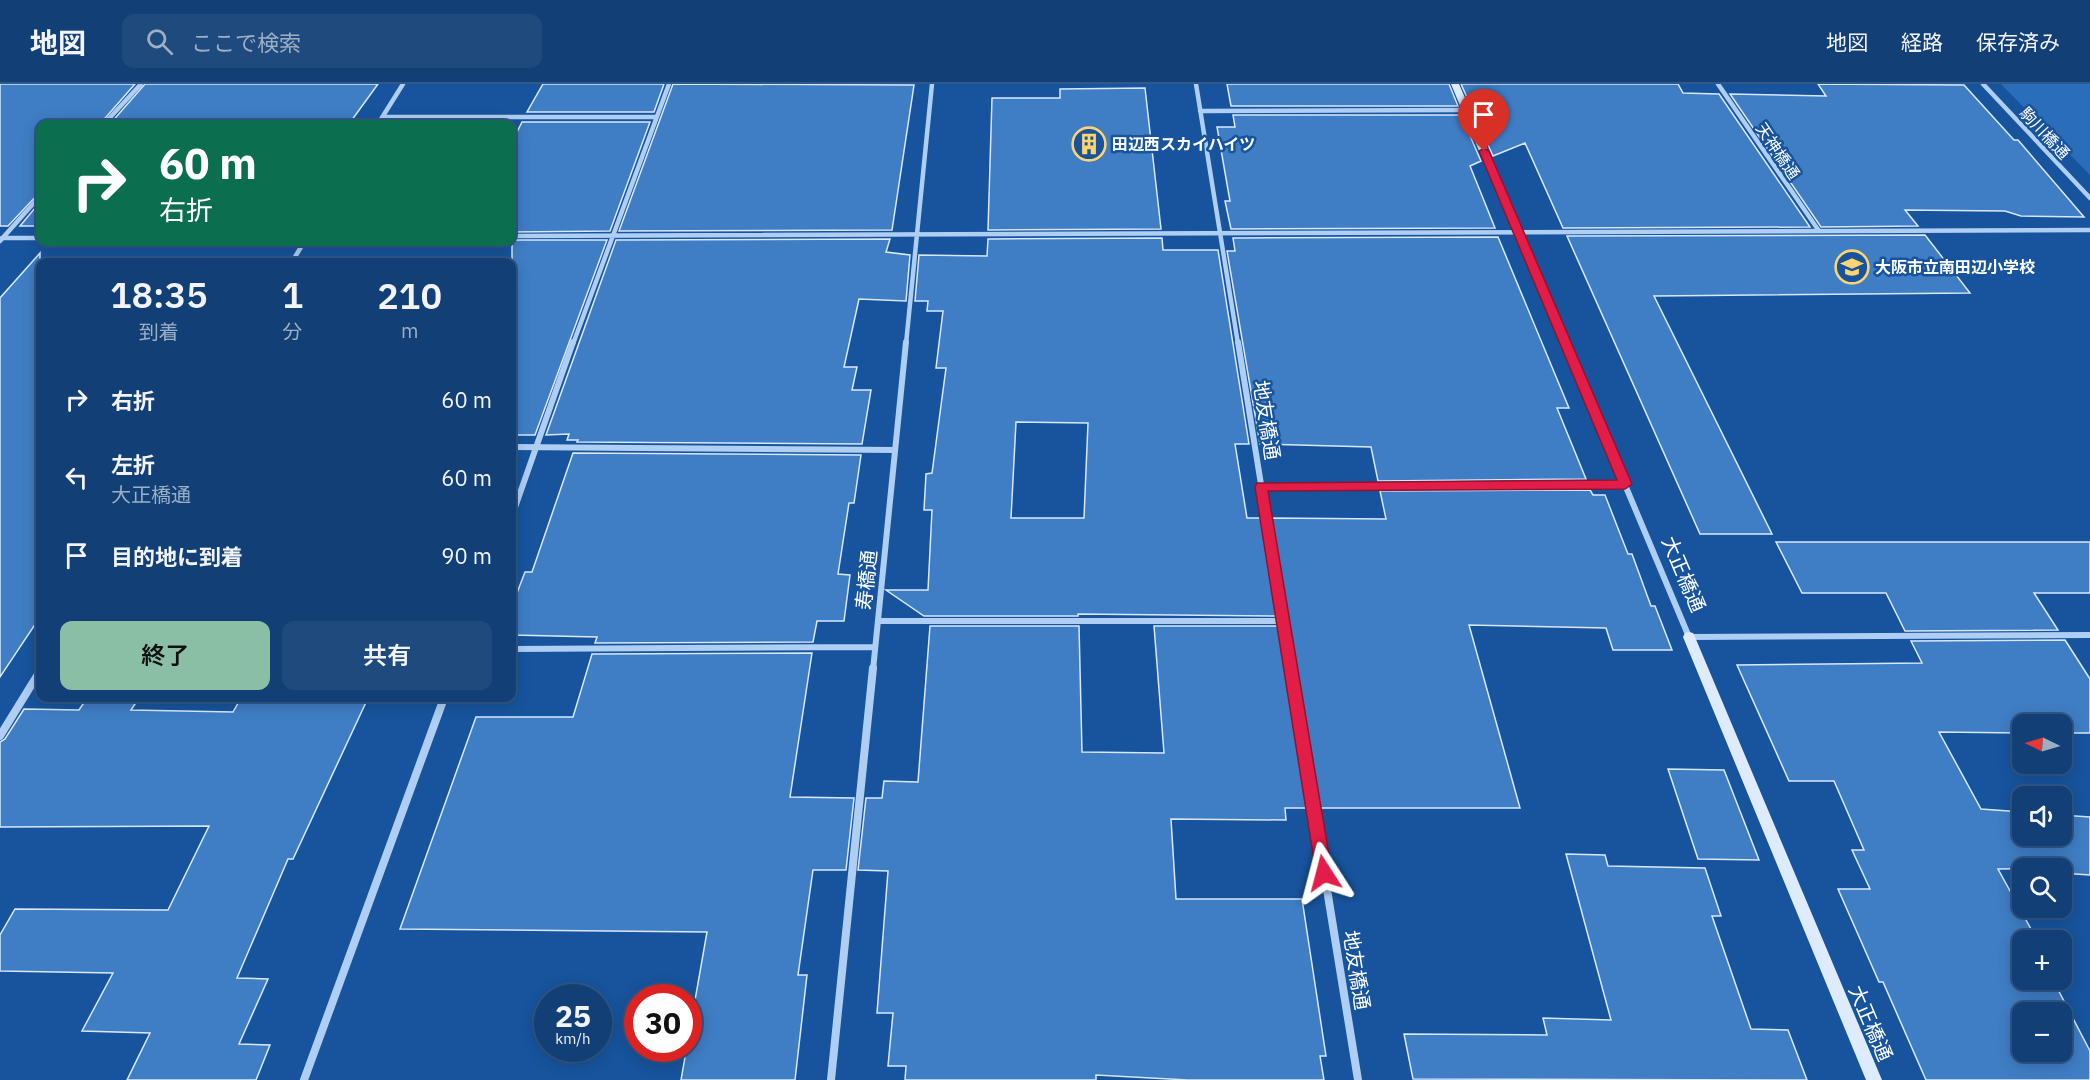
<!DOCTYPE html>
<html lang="ja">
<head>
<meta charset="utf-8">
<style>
	body { margin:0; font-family:"IBM Plex Sans","Noto Sans JP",sans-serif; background:#1e4a7e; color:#f1f3f6; height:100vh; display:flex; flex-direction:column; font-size:22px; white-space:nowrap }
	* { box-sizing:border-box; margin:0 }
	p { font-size:20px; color:#9cafc5 }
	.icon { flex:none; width:33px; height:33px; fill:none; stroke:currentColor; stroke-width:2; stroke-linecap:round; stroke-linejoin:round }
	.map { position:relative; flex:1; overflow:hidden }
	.details { position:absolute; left:36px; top:174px; width:480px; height:444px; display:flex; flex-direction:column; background:#113f76; border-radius:12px; box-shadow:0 3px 15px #0003,0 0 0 2px #305888 }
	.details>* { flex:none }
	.top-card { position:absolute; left:36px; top:36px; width:480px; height:126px; border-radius:12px; box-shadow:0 3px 15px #0003,0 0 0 2px #305888; background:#0b6e4f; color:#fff; overflow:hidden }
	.needle { width:39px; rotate:275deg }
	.tools { position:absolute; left:2012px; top:630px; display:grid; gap:12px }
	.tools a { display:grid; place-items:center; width:60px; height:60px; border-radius:12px; background:#113f76; box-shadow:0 3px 15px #0003,0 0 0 2px #305888; font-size:30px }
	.speed { position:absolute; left:534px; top:900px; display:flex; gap:12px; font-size:30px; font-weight:700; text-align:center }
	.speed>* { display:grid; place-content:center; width:78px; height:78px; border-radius:50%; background:#113f76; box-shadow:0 3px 15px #0003,0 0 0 2px #305888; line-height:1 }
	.speed small { font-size:15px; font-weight:400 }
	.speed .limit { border:9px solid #d22; background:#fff; color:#111 }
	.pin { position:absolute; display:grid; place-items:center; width:51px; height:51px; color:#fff; margin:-62px -26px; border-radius:50% 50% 50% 0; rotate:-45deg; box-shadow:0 0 6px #0007 }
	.pin .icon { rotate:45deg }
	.me { position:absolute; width:66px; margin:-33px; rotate:351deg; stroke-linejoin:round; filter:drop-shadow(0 0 4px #0008) }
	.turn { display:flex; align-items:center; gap:21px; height:126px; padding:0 24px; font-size:27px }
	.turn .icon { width:78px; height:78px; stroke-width:2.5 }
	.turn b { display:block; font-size:42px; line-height:51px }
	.eta { display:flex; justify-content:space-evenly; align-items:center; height:102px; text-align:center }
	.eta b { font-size:36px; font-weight:600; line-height:42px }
	.button { display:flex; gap:12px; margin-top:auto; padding:12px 24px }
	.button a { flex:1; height:69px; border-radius:12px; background:#8abfa5; color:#111; font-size:24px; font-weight:600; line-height:69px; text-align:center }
	.button a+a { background:#1e4a7e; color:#f1f3f6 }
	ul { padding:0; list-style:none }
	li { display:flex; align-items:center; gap:18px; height:78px; padding:0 24px }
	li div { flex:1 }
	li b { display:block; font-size:22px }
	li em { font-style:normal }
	header { display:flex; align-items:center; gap:36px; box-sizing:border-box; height:84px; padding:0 30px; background:#113f76; border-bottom:2px solid #305888 }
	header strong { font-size:28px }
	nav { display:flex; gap:33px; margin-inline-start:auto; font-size:21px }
	.search { width:420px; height:54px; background:#1e4a7e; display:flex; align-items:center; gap:15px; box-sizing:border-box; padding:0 21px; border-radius:12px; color:#9cafc5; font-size:22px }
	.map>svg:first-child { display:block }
	.green { fill:#2a6ebb }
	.building { fill:#3f7dc4; stroke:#d7e8fd; stroke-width:1.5; fill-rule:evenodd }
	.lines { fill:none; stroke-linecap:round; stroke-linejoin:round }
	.street-far2 { stroke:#aecef3; stroke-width:4.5 }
	.street-far1 { stroke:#aecef3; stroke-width:6 }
	.street { stroke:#aecef3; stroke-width:8 }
	.secondary { fill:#deebfc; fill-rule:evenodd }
	.route { fill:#e11d48; stroke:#92132f; stroke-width:1.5 }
	.labels { text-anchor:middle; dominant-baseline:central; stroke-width:5; stroke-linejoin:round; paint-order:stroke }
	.far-street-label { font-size:16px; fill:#fff; stroke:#17549d }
	.far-poi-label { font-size:16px; font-weight:bold; fill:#fff; stroke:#17549d; text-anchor:start }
	.street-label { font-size:20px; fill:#fff; stroke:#17549d }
</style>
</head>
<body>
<header>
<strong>地図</strong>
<div class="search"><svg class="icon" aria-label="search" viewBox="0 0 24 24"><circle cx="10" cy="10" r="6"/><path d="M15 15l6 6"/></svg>ここで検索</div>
<nav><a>地図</a><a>経路</a><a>保存済み</a></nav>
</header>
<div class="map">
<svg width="2090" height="996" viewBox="0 0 2090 996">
	<rect width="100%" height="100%" fill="#17549d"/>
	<path class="green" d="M2001 0H2090V91Z"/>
	<path class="building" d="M0 0H135L100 40H40V108L8 142H0Z
		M145 0H378L349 40H110Z
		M543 0H664L654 28H527Z
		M673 0 914 1 892 146 619 147Z
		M1227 0H1449L1458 22H1231Z
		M1461 0H1678L1683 9 1719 10 1810 143 1563 144 1525 59 1493 72Z
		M1818 0 1964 1 2014 56H2018L2084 133 2021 132 2005 127 1905 126 1918 142 1821 143 1730 10 1826 12Z
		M1145 4 1161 145 988 146 992 14H1060V5Z
		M1233 31H1461L1481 77 1470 82 1495 144 1231 145 1225 117H1230L1217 43H1235Z
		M522 38H650L610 147 512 148V58Z
		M40 118V142H20Z
		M1925 151 1970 209 1654 212 1772 450H1700L1567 152Z
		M1498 153 1569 324H1557L1586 395 1378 397 1371 363 1260 360 1227 167H1235L1233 154Z
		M1162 154 1163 166H1218L1249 360H1235L1247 434H1261L1277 532 1078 530V532H924L886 506H928L932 426H924L926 390 932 389 946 284H936L943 227H927L928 217H915L919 171 987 172 988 155ZM1016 338 1088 339 1084 434H1011Z
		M890 155 886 168 910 171 906 217 859 215 844 283H857L852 306H871L862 360 577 358 578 356H567L569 350 546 351 616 156Z
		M512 156H607L535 351H512Z
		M40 169V533L0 593V214Z
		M573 369 861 371 854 419H849L838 490 850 491 844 537H817L813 558 595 559 597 553 512 551V522L525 488H532Z
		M1590 406 1593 411H1605L1628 470H1632L1651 522H1655L1672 566H1613L1606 544 1469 541 1520 724H1320L1272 434 1386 435 1380 407Z
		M1776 458H2090V509H2034L2058 546 1905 547 1886 509H1802Z
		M930 542H1079L1082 668 1164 669 1154 542H1279L1308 724H1285L1286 736 1171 735 1176 815H1302L1326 972H1320L1324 996H1188L1096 991V996H905L906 982H888L893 929H877L888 787 858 786 866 714H882L884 697 918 698Z
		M2065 556 2090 595V649H2061V640H2022V649L1939 648 1981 725 2022 728V752H2061V731L2090 733V791L2061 789V784L1998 785 2037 856H2022V896H2053L2090 967V996H1926L1883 898H1879L1838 805H1870L1852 766H1864L1834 697H1789L1737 581 1922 579 1911 557ZM2022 928H2061V968H2022Z
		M812 569 790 713 854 714 846 786H813L798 891H807L795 996H681L707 848 400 845 476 633H573L592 570Z
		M87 614H139L131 626 233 628 241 614H368L293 775H288L237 894 268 895 239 960 270 961 256 996H127L150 949 82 947 113 889 0 887V851L15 825 168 826 209 742 0 743V658L5 655 24 625 79 626Z
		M1668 685 1724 686 1759 776 1698 775Z
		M1566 770 1605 771 1608 782 1705 784 1721 832H1712L1751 945 1788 946 1807 996 1413 995 1404 950 1547 951 1543 934 1611 936Z"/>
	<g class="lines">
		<path class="street-far2" d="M1196 0 1238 260
			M1718 0 1819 147
			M1983 0 2090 114
			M1200 27 1466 26
			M383 33H656
			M104 40 141 0
			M378 40 403 0
			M1518 148 1565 260
			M512 152 2090 146
			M2 154H40
			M0 157 40 112
			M292 178 304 158
			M573 260 669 0
			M906 260 932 0"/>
		<path class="street-far1" d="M1238 258 1291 586
			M1565 258 1689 553 2090 551
			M512 363 895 366
			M1261 403 1625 400
			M512 432 573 258
			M878 537H1282
			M512 565 874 563
			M873 586 906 258"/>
		<path class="street" d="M1291 584 1358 996
			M0 652 40 587
			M304 996 444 614
			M831 996 873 584"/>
		<path class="secondary" d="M1451 0H1459L1523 148 1521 150H1515L1513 148Z
			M1689 548 1693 549 1695 553 1882 996H1866L1683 553 1685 549Z"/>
	</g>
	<path class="route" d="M1484 64 1489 67 1632 400 1625 405 1268 407 1332 789 1330 795 1324 797 1318 795 1316 789 1255 403 1257 399 1617 396 1479 67Z"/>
	<defs>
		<symbol id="building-ring" viewBox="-11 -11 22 22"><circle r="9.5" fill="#17549d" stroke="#ffd370" stroke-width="1.5"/><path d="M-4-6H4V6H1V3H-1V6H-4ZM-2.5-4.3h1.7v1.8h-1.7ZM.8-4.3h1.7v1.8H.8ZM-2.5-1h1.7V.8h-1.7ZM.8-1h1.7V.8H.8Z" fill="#ffd370"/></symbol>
		<symbol id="school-ring" viewBox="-11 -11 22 22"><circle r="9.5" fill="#17549d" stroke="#ffd370" stroke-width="1.5"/><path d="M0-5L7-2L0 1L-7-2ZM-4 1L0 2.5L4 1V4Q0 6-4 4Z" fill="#ffd370"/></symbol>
	</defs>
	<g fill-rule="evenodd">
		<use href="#building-ring" x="1070" y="41" width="38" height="38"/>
		<use href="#school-ring" x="1833" y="164" width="38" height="38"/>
	</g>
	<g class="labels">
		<g class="far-street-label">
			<text transform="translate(2045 49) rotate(47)">駒川橋通</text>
			<text transform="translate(1778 67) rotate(56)">天神橋通</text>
		</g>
		<g class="far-poi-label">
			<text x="1112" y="60">田辺西スカイハイツ</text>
			<text x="1875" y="183">大阪市立南田辺小学校</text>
		</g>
		<g class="street-label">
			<text transform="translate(1267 336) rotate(81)">地友橋通</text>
			<text transform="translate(1684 490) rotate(67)">大正橋通</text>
			<text transform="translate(866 496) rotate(-84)">寿橋通</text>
			<text transform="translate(1357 886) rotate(81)">地友橋通</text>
			<text transform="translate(1871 939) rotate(67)">大正橋通</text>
		</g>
	</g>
</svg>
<div class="tools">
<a><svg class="needle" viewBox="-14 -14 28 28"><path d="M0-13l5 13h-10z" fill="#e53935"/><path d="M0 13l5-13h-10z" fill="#9cafc5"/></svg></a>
<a><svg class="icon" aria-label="sound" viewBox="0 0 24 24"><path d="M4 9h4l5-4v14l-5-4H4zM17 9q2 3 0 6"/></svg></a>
<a><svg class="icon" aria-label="search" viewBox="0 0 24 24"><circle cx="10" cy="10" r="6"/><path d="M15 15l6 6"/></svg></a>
<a>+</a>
<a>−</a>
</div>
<div class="speed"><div>25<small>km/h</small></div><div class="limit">30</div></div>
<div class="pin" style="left:1484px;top:67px;background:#d93025"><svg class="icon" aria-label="arrive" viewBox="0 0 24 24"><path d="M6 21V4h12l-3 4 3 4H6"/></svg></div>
<svg class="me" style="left:1324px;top:789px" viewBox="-20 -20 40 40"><path d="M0-17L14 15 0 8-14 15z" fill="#e11d48" stroke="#fff" stroke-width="4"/></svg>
<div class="top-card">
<div class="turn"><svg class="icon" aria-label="right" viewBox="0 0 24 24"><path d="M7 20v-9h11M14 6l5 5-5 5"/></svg><div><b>60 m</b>右折</div></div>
</div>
<section class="details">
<div class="eta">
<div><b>18:35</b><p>到着</p></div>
<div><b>1</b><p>分</p></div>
<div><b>210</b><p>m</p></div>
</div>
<ul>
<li><svg class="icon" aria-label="right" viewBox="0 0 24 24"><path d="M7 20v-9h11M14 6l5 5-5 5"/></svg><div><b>右折</b></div><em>60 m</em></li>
<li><svg class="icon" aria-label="left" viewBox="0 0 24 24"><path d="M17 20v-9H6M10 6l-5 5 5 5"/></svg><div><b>左折</b><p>大正橋通</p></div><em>60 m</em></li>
<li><svg class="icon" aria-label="arrive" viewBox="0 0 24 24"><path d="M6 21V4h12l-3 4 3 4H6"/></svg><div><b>目的地に到着</b></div><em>90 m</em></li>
</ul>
<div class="button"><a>終了</a><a>共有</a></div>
</section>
</div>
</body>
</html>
